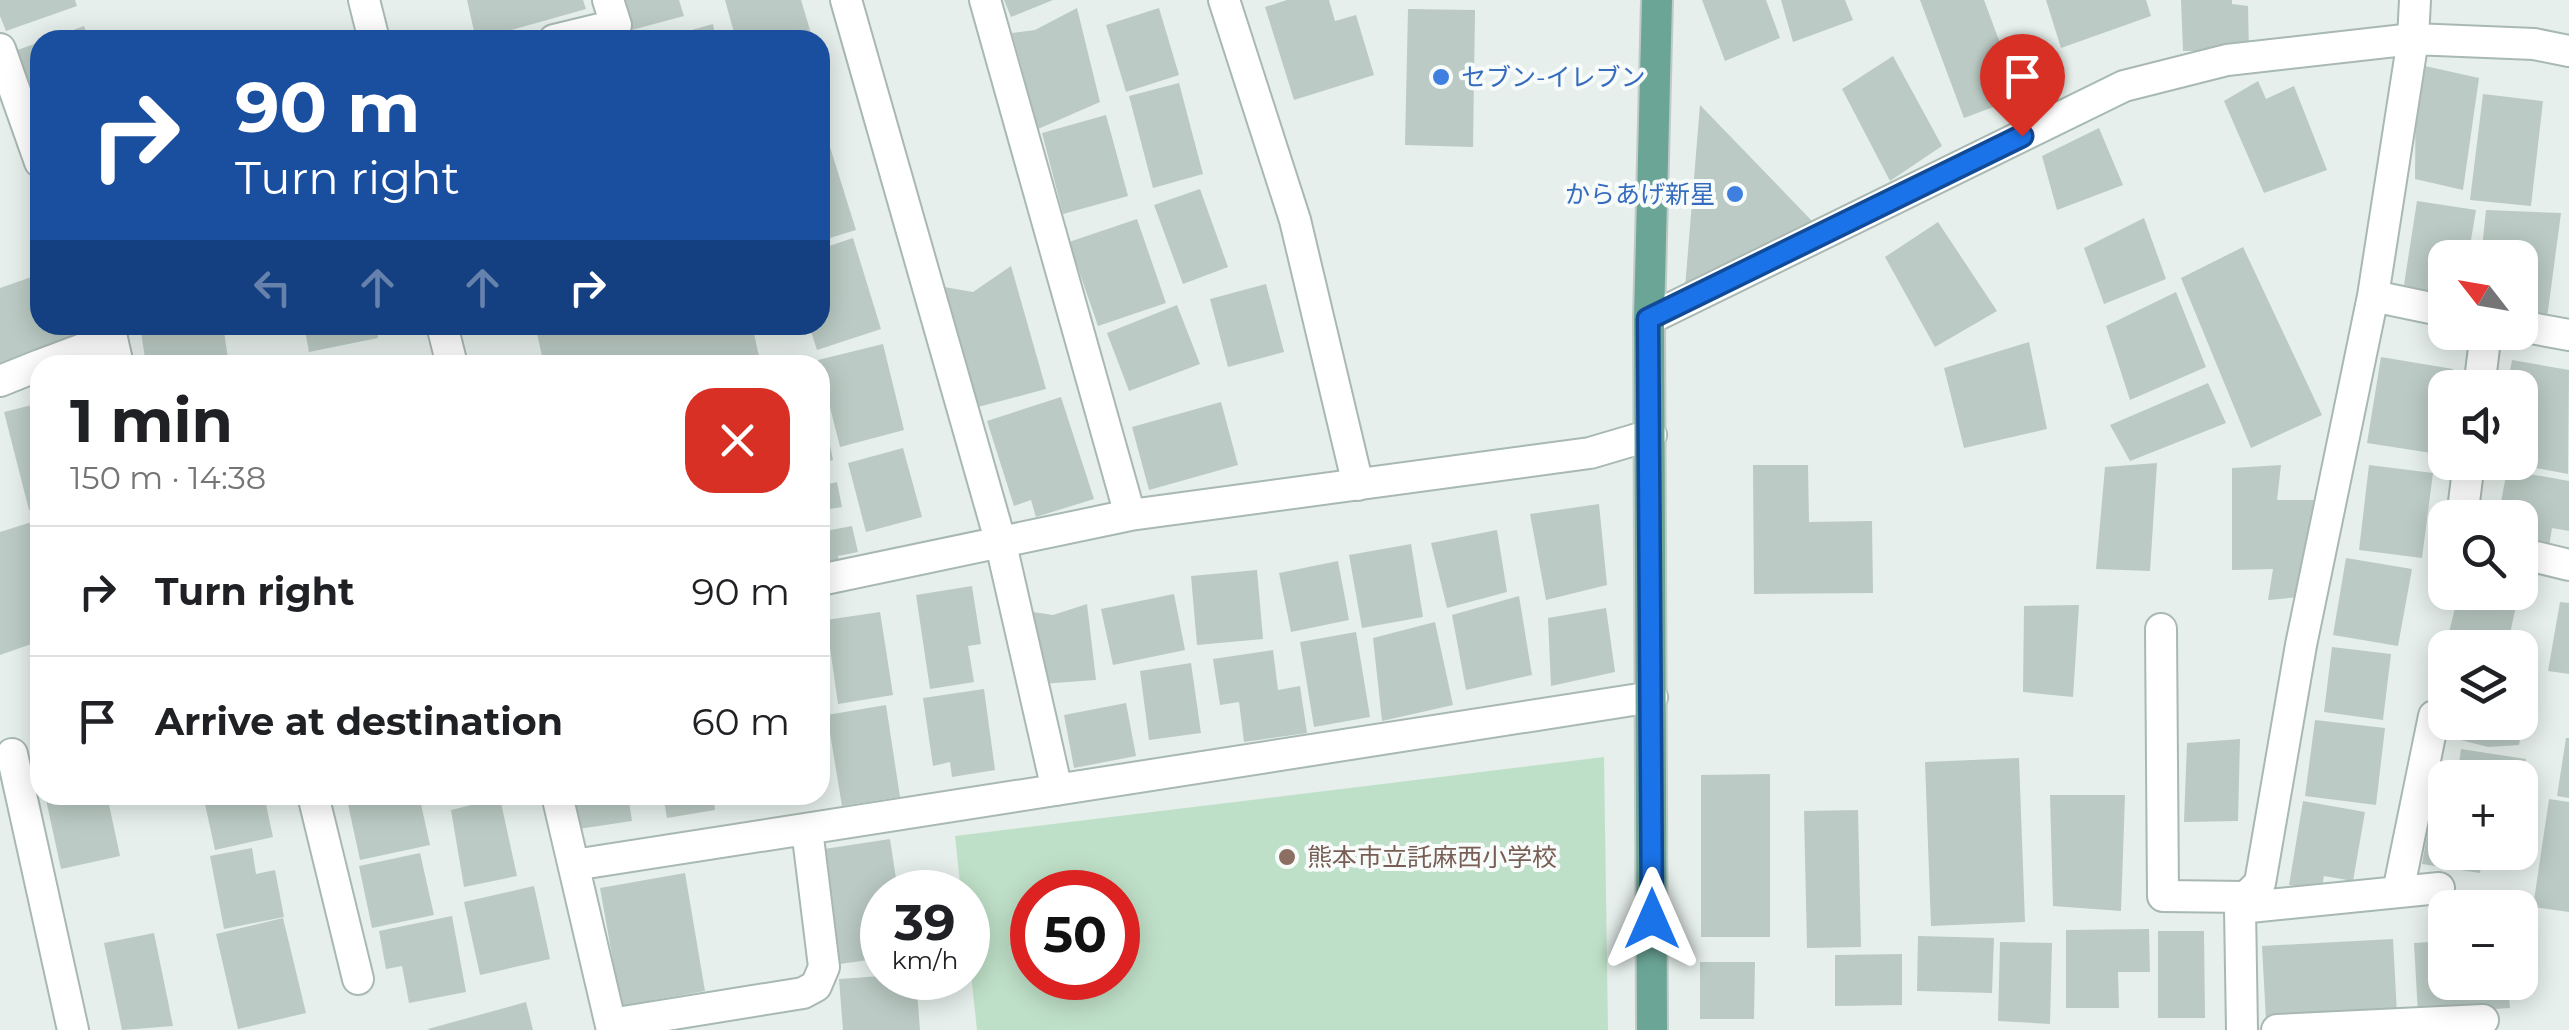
<!DOCTYPE html>
<html lang="en">
<head>
<meta charset="utf-8">
<style>
	body { margin:0; font-family:Montserrat,"Noto Sans JP",sans-serif; background:#f2f2f2; color:#202124; height:100vh; display:flex; flex-direction:column; font-size:38px; white-space:nowrap }
	* { box-sizing:border-box; margin:0 }
	p { font-size:32px; color:#757577 }
	.icon { flex:none; width:55px; height:55px; fill:none; stroke:currentColor; stroke-width:2; stroke-linecap:round; stroke-linejoin:round }
	.map { position:relative; flex:1; overflow:hidden }
	.drawer { position:absolute; left:30px; top:355px; width:800px; height:450px; display:flex; flex-direction:column; background:#fff; border-radius:30px; box-shadow:0 5px 25px #0003 }
	.drawer>* { flex:none }
	.hud { position:absolute; left:30px; top:30px; width:800px; height:305px; border-radius:30px; box-shadow:0 5px 25px #0003; background:#1a4fa0; color:#fff; overflow:hidden }
	.needle { width:65px; rotate:301deg }
	.controls { position:absolute; left:2428px; top:240px; display:grid; gap:20px }
	.controls a { display:grid; place-items:center; width:110px; height:110px; border-radius:20px; background:#fff; box-shadow:0 5px 25px #0003; font-size:50px }
	.speed { position:absolute; left:860px; top:870px; display:flex; gap:20px; font-size:50px; font-weight:700; text-align:center }
	.speed>* { display:grid; place-content:center; width:130px; height:130px; border-radius:50%; background:#fff; box-shadow:0 5px 25px #0003; line-height:1 }
	.speed small { font-size:25px; font-weight:400 }
	.speed .limit { border:15px solid #d22; background:#fff; color:#111 }
	.pin { position:absolute; display:grid; place-items:center; width:85px; height:85px; color:#fff; margin:-102px -42px; border-radius:50% 50% 50% 0; rotate:-45deg; box-shadow:0 0 10px #0007 }
	.pin .icon { rotate:45deg }
	.me { position:absolute; width:110px; margin:-55px; rotate:0deg; stroke-linejoin:round; filter:drop-shadow(0 0 8px #0008) }
	.turn { display:flex; align-items:center; gap:35px; height:210px; padding:0 40px; font-size:45px }
	.turn .icon { width:130px; height:130px; stroke-width:2.5 }
	.turn b { display:block; font-size:70px; line-height:85px }
	.lanes { display:flex; align-items:center; height:95px; padding:0 40px; background:#0003; justify-content:center; gap:50px; direction:ltr }
	.lanes .off { opacity:.35 }
	.round { display:grid; place-items:center; flex:none; width:105px; height:105px; border-radius:30px; background:#f2f2f2 }
	.summary { display:flex; align-items:center; justify-content:space-between; height:170px; padding:0 40px }
	h1 { font-size:60px; font-weight:700; line-height:75px }
	ul { padding:0; list-style:none }
	li { display:flex; align-items:center; gap:30px; height:130px; padding:0 40px; border-top:2px solid #e0e0e0 }
	li div { flex:1 }
	li b { display:block; font-size:38px }
	li em { font-style:normal }
	.map>svg:first-child { display:block }
	.green { fill:#bfe0c8; fill-rule:evenodd }
	.building { fill:#bbcac4 }
	.lines { fill:none; stroke-linecap:round; stroke-linejoin:round }
	.minor-casing { stroke:#a8b8b2; stroke-width:34 }
	.major-casing { stroke:#c2cac8; stroke-width:34 }
	.minor { stroke:#fff; stroke-width:30 }
	.major { stroke:#6aa596; stroke-width:30 }
	.route-casing { stroke:#114b97; stroke-width:25 }
	.route { stroke:#1a73e8; stroke-width:18 }
	.shop-dot { fill:#3f7fe0; stroke:#f7fbf9; stroke-width:4 }
	.education-dot { fill:#8d6e63; stroke:#f7fbf9; stroke-width:4 }
	.labels { text-anchor:middle; dominant-baseline:central; stroke-width:8; stroke-linejoin:round; paint-order:stroke }
	.shop-label { font-size:25px; fill:#366cbe; stroke:#f7fbf9; text-anchor:start }
	.education-label { font-size:25px; fill:#785e54; stroke:#f7fbf9; text-anchor:start }
</style>
</head>
<body>
<div class="map">
<svg width="2569" height="1030" viewBox="0 0 2569 1030">
	<rect width="100%" height="100%" fill="#e6efeb"/>
	<path class="green" d="M1604 757 1608 1030H977L968 946V892H961L955 836ZM1032 892H1118V978H1032Z"/>
	<path class="building" d="M0 0H75L77 6 6 31 0 16Z
		M467 0H583L586 9 476 40Z
		M618 0H679L684 16 628 31Z
		M725 0H801L813 40H736Z
		M1004 0H1053L1011 17Z
		M1287 0H1329L1335 21 1356 15 1374 75 1294 100 1265 7Z
		M1702 0H1766L1780 38 1725 61Z
		M1781 0H1845L1853 20 1793 42Z
		M1920 0H1984L2020 97 1964 118Z
		M2046 0H2146L2151 16 2061 48Z
		M2181 0H2232V4L2248 6 2249 51H2183Z
		M1077 8 1100 102 1038 129 1012 33 1035 30Z
		M1159 8 1179 75 1126 92 1106 25Z
		M1408 9 1475 10 1473 147 1405 145Z
		M713 24 716 40H660V39Z
		M84 26 89 40H46Z
		M40 42V138L9 53Z
		M1893 56 1942 146 1890 181 1842 89Z
		M2416 64 2479 78 2463 190 2415 179Z
		M820 69 827 91 820 93Z
		M2258 81 2266 99 2294 86 2327 170 2264 193 2224 101Z
		M1179 83 1203 174 1153 188 1129 96Z
		M2483 94 2543 101 2531 206 2470 200Z
		M1700 105 1812 221 1685 288Z
		M820 115 856 230 820 241Z
		M1106 115 1128 196 1063 214 1042 133Z
		M2099 128 2123 185 2057 210 2042 156Z
		M1200 189 1228 267 1183 284 1154 205Z
		M2417 201 2476 210 2468 258H2445V295L2404 285Z
		M2486 210 2561 213 2547 318 2520 313V258H2481Z
		M2144 218 2166 279 2104 304 2084 248Z
		M1137 219 1166 303 1098 326 1069 242Z
		M1938 222 1997 311 1935 347 1885 257Z
		M853 238 881 329 817 350 809 325H820V249Z
		M2243 247 2322 415 2251 448 2181 278Z
		M1011 266 1046 389 974 408 944 287 973 292Z
		M40 274V325H78L84 340 0 370V288Z
		M1266 284 1284 352 1228 367 1210 299Z
		M2176 292 2206 367 2130 400 2106 326Z
		M1177 305 1200 364 1129 391 1107 333Z
		M140 325H223L229 365H146Z
		M304 325H376L378 338 309 352Z
		M535 325H752L761 365H544Z
		M2029 342 2047 429 1964 448 1944 368Z
		M883 344 904 430 840 447 818 360Z
		M372 356 374 365H330V363Z
		M2381 357 2453 369 2449 388H2445V413L2438 454 2367 443Z
		M2512 360 2569 370 2568 474 2520 465V388H2507Z
		M2208 383 2226 423 2130 461 2110 425Z
		M1061 397 1094 499 1036 517 1031 500 1014 506 987 421Z
		M1221 402 1238 465 1149 490 1132 427Z
		M40 403V508L29 510 4 412Z
		M828 435 833 460 820 463V437Z
		M903 448 922 517 866 532 848 463Z
		M2157 463 2150 571 2096 569 2105 467Z
		M1753 465H1808L1809 522 1872 521 1873 593 1754 594Z
		M2281 465 2277 500H2314L2300 597 2268 600 2273 569 2232 570V468Z
		M2369 465 2433 473 2422 558 2359 550Z
		M2507 470 2569 481V531L2552 528 2548 552 2520 547V518H2498Z
		M837 482 842 507 823 510 826 527 820 528V486Z
		M1599 504 1607 585 1546 600 1530 514Z
		M38 520 40 641 0 655V532Z
		M852 526 858 552 838 556 840 571 820 575V532Z
		M1497 530 1507 592 1447 608 1431 543Z
		M1411 544 1423 617 1362 628 1349 555Z
		M2346 558 2412 569 2398 646 2333 635Z
		M1338 561 1349 620 1291 632 1279 573Z
		M1257 570 1263 639 1197 645 1191 576Z
		M972 586 981 644 968 646 974 682 930 689 916 595Z
		M2459 592 2518 596 2507 648H2445Z
		M1174 594 1185 650 1113 665 1101 609Z
		M1519 596 1532 675 1466 690 1452 615Z
		M2560 602 2569 603V674L2548 671Z
		M1087 604 1096 680 1041 684 1033 612 1053 615Z
		M2079 605 2073 697 2023 692 2024 606Z
		M1606 608 1615 672 1551 686 1548 618Z
		M880 612 893 695 838 704 826 620Z
		M1435 622 1453 705 1382 721 1373 638Z
		M1356 632 1370 717 1314 727 1300 642Z
		M2332 647 2391 654 2383 720 2324 712Z
		M1273 650 1278 690 1300 686 1307 733 1244 742 1239 702 1220 705 1213 659Z
		M1191 663 1201 733 1149 740 1140 671Z
		M2531 675 2519 745 2488 747 2457 739 2460 722H2520V677Z
		M984 689 995 770 952 777 950 762 933 766 923 698Z
		M1126 703 1136 756 1074 768 1064 715Z
		M886 705 900 797 842 806 827 715Z
		M2315 720 2385 728 2376 805 2305 796Z
		M2566 738H2569V798L2557 796Z
		M2240 739 2238 821 2184 822 2187 743Z
		M2461 749 2526 759 2523 778H2457Z
		M2019 758 2025 922 1931 926 1925 762Z
		M1770 774V937H1701V775Z
		M45 795H107L120 856 61 869Z
		M203 795H264L273 837 215 850Z
		M346 795H419L430 845 360 860Z
		M572 795H628L632 821 578 829Z
		M663 795H713L715 810 667 818Z
		M2050 795H2125L2121 911 2053 906Z
		M500 798 517 876 464 887 451 810Z
		M2549 799 2569 802V912L2533 907Z
		M2303 801 2365 812 2353 881 2324 876 2321 891 2289 885Z
		M1858 810 1861 947 1807 948 1804 811Z
		M2430 819 2445 822V852H2483L2480 873 2422 864Z
		M890 839 898 892H882V958L840 964 824 849Z
		M252 848 256 874 275 870 284 917 224 929 210 856Z
		M420 853 434 915 372 928 359 866Z
		M685 873 705 991 621 1006 600 888Z
		M534 886 550 959 480 975 464 902Z
		M452 916 466 992 409 1003 402 966 386 969 379 931Z
		M283 918 306 1013 238 1029 216 934Z
		M2149 929 2150 972H2118L2119 1008H2066V930Z
		M2158 931H2204L2205 1018H2158Z
		M154 933 173 1026 122 1030 104 943Z
		M1918 936 1994 938 1992 993 1917 991Z
		M2393 939 2397 1014 2266 1020 2262 946Z
		M2445 941V982H2508L2510 1008 2418 1014 2414 943Z
		M2000 942 2052 943 2050 1024 1998 1021Z
		M1902 954V1005L1835 1006V955Z
		M1700 962H1755L1754 1019H1700Z
		M882 976 916 978 920 1030H843L839 979Z
		M526 1002 533 1030H429L428 1029Z"/>
	<g class="lines">
		<defs>
			<path id="minor" d="M364 0 374 40
				M846 0 1000 540 1057 790
				M985 0 1130 515
				M1224 0 1295 220 1358 485
				M554 40 616 25 608 0
				M0 49 40 162
				M2373 296 2445 311
				M1649 319 2124 86 2227 60 2413 39 2534 44 2569 51
				M109 325 118 365
				M442 325 452 365
				M2520 326 2569 335
				M40 365 112 338
				M0 381 40 365
				M2479 388 2486 332
				M2462 518 2469 462
				M2520 553 2569 565
				M820 580 1130 515 1590 453 1651 435
				M2161 629 2163 896 2246 897
				M12 754 73 1030
				M313 795 358 979
				M557 795 612 1030
				M574 865 1652 697
				M2398 892 2434 716
				M2240 908 2439 888
				M611 1024 803 993 816 986 824 967 807 829
				M2242 1030 2240 908 2246 897 2260 883 2301 645 2373 296 2413 39 2415 0
				M2277 1030 2483 1020"/>
			<path id="major" d="M1652 1030 1649 319 1657 0"/>
		</defs>
		<use href="#minor" class="minor-casing"/>
		<use href="#major" class="major-casing"/>
		<use href="#minor" class="minor"/>
		<use href="#major" class="major"/>
	</g>
	<g class="lines">
		<defs>
			<path id="route" d="M1652 919 1648 319 2022 136"/>
		</defs>
		<use href="#route" class="route-casing"/>
		<use href="#route" class="route"/>
	</g>
	<g class="shop-dot">
		<circle cx="1441" cy="77" r="10"/>
		<circle cx="1735" cy="194" r="10"/>
	</g>
	<circle class="education-dot" cx="1287" cy="857" r="10"/>
	<g class="labels">
		<g class="shop-label">
			<text x="1461" y="77">セブン-イレブン</text>
			<text x="1715" y="194" text-anchor="end">からあげ新星</text>
		</g>
		<g class="education-label">
			<text x="1307" y="857">熊本市立託麻西小学校</text>
		</g>
	</g>
</svg>
<div class="controls">
<a><svg class="needle" viewBox="-14 -14 28 28"><path d="M0-13l5 13h-10z" fill="#e53935"/><path d="M0 13l5-13h-10z" fill="#757577"/></svg></a>
<a><svg class="icon" aria-label="sound" viewBox="0 0 24 24"><path d="M4 9h4l5-4v14l-5-4H4zM17 9q2 3 0 6"/></svg></a>
<a><svg class="icon" aria-label="search" viewBox="0 0 24 24"><circle cx="10" cy="10" r="6"/><path d="M15 15l6 6"/></svg></a>
<a><svg class="icon" aria-label="layers" viewBox="0 0 24 24"><path d="M12 4l9 5-9 5-9-5zM3 14l9 5 9-5"/></svg></a>
<a>+</a>
<a>−</a>
</div>
<div class="speed"><div>39<small>km/h</small></div><div class="limit">50</div></div>
<div class="pin" style="left:2022px;top:136px;background:#d93025"><svg class="icon" aria-label="arrive" viewBox="0 0 24 24"><path d="M6 21V4h12l-3 4 3 4H6"/></svg></div>
<svg class="me" style="left:1652px;top:919px" viewBox="-20 -20 40 40"><path d="M0-17L14 15 0 8-14 15z" fill="#1a73e8" stroke="#fff" stroke-width="4"/></svg>
<div class="hud">
<div class="turn"><svg class="icon" aria-label="right" viewBox="0 0 24 24"><path d="M7 20v-9h11M14 6l5 5-5 5"/></svg><div><b>90 m</b>Turn right</div></div>
<div class="lanes"><svg class="icon off" aria-label="left" viewBox="0 0 24 24"><path d="M17 20v-9H6M10 6l-5 5 5 5"/></svg><svg class="icon off" aria-label="ahead" viewBox="0 0 24 24"><path d="M12 20V5M6 11l6-6 6 6"/></svg><svg class="icon off" aria-label="ahead" viewBox="0 0 24 24"><path d="M12 20V5M6 11l6-6 6 6"/></svg><svg class="icon" aria-label="right" viewBox="0 0 24 24"><path d="M7 20v-9h11M14 6l5 5-5 5"/></svg></div>
</div>
<section class="drawer">
<div class="summary"><div><h1>1 min</h1><p>150 m · 14:38</p></div><a class="round" style="background:#d93025;color:#fff"><svg class="icon" aria-label="close" viewBox="0 0 24 24"><path d="M6 6l12 12M18 6L6 18"/></svg></a></div>
<ul>
<li><svg class="icon" aria-label="right" viewBox="0 0 24 24"><path d="M7 20v-9h11M14 6l5 5-5 5"/></svg><div><b>Turn right</b></div><em>90 m</em></li>
<li><svg class="icon" aria-label="arrive" viewBox="0 0 24 24"><path d="M6 21V4h12l-3 4 3 4H6"/></svg><div><b>Arrive at destination</b></div><em>60 m</em></li>
</ul>
</section>
</div>
</body>
</html>
